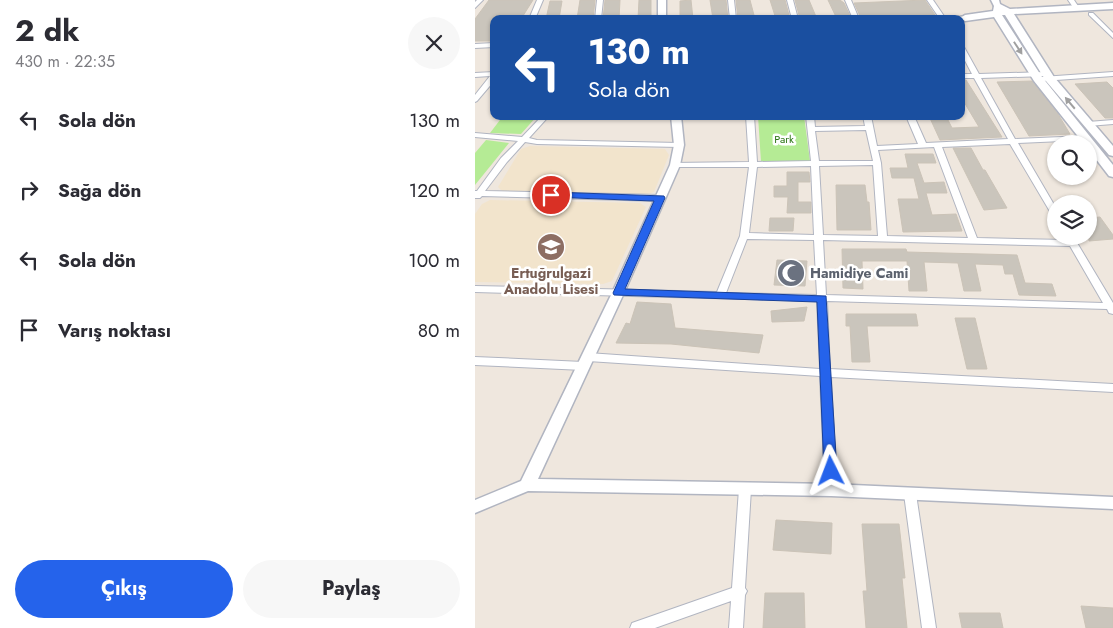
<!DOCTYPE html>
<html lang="tr">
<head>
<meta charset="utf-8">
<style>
	body { margin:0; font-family:Jost,sans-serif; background:#f7f7f7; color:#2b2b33; height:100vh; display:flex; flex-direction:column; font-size:19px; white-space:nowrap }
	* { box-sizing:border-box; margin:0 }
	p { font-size:16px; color:#7c7c81 }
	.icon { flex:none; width:28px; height:28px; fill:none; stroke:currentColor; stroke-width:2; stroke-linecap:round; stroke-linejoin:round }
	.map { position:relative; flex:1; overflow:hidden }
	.panel { display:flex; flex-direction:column; background:#fff; width:475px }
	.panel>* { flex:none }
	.banner { position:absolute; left:15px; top:15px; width:475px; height:105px; border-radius:10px; box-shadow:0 1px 4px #0004; background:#1a4fa0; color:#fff; overflow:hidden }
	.controls { position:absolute; left:572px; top:135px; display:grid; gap:10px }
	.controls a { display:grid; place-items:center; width:50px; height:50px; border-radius:50%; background:#fff; box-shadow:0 1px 4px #0004; font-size:25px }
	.pin { position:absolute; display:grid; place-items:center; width:42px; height:42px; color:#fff; margin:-21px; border:2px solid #fff; border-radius:50%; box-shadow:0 1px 5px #0007 }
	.me { position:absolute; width:55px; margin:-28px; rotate:357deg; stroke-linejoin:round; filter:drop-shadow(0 0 4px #0008) }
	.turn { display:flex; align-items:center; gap:18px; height:105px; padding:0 15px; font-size:22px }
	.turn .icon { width:65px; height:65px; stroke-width:2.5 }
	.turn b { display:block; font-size:35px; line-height:42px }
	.round { display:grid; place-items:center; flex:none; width:52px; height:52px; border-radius:26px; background:#f7f7f7 }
	.headline { display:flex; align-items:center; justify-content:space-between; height:85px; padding:0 15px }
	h1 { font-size:30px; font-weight:700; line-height:38px }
	.primary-button { display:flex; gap:10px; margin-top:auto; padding:10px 15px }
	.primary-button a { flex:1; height:58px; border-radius:30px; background:#2563eb; color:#fff; font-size:20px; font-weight:700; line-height:58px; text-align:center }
	.primary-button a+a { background:#f7f7f7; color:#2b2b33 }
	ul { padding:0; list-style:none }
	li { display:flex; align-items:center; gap:15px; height:70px; padding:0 15px }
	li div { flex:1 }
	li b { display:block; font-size:19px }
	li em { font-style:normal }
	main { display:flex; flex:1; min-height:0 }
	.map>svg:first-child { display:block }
	.education { fill:#f2e4cc }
	.green { fill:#b5eb95 }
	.building { fill:#cac5bc; stroke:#cbc3b7 }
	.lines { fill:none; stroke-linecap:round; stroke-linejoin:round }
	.minor-casing { stroke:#b1b5c1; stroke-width:2 }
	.tertiary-casing { stroke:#b1b5c1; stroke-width:3 }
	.secondary-casing { stroke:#b1b5c1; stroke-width:3 }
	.minor { fill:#fff; fill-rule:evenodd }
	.tertiary { fill:#fff; fill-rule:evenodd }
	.secondary { fill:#fff; fill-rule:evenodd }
	.oneway { fill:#a0a0a0 }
	.route { fill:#2563eb; stroke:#184099 }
	.labels { text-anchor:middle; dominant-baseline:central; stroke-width:5; stroke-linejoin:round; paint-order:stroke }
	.far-park-label { font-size:11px; fill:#2a7313; stroke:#fff }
	.education-label { font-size:14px; font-weight:bold; fill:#785e54; stroke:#fff }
	.worship-label { font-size:14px; font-weight:bold; fill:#5b616d; stroke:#fff; text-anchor:start }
</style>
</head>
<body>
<main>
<section class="panel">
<div class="headline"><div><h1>2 dk</h1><p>430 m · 22:35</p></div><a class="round"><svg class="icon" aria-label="close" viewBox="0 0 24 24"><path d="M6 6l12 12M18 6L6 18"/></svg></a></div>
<ul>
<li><svg class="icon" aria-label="left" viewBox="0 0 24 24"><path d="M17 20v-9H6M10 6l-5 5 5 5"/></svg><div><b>Sola dön</b></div><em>130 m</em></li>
<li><svg class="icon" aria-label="right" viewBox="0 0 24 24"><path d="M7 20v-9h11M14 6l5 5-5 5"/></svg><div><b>Sağa dön</b></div><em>120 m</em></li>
<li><svg class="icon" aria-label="left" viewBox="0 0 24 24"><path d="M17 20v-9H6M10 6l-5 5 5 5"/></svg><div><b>Sola dön</b></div><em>100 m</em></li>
<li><svg class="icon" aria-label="arrive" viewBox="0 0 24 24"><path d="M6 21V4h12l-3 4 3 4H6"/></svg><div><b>Varış noktası</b></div><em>80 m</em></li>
</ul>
<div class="primary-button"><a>Çıkış</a><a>Paylaş</a></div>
</section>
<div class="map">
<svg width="638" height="628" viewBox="0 0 638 628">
	<rect width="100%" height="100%" fill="#efe7de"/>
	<path class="education" d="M55 146 190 149 194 155 179 192 171 195 27 191 23 187 46 149Z
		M15 200 165 203 171 207 137 281 128 284 0 282V214L7 204Z"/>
	<path class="green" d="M28 116H62L46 134 15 133Z
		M283 116H329L335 161 286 162Z
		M11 140 34 143 0 185V153Z"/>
	<path class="building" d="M14 0H58L46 19H19V41H0V19Z
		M105 0H120L118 19H102Z
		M130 0H145L144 19H128Z
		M164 0H176V19H163Z
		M216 0 218 19H205V1Z
		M235 0H251L253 19H238Z
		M261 0H275L280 19H263Z
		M295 0H310L315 19H301Z
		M320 0H334L342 19H325Z
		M353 0H365L369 3 376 18 362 19Z
		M450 0 460 15 386 18 379 3Z
		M75 1H87L84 19H71Z
		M486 80H491L527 137 465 140 454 116H471L477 128 504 127 486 97Z
		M557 81 583 114 595 134 554 136 522 82Z
		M632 82 638 88V118H630L600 84Z
		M478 148H496L508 170H510L532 208 509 210Z
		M430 154H458L461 163H442L449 183 469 182 472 193H451L457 215 481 214 487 231 428 232 423 199H444L439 178H417L415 168H433Z
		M312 172H334L335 182H323V202H336V213H312L313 197H299V186H312Z
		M361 185H390L392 202H394L396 230H362Z
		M625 217 638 235V239L614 241V218Z
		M295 218H319L318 231H294Z
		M367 249H431L432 252 542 255 550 283 577 284 581 296 544 295 538 274H530L528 265 500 264 506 291H489L483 263 449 262 452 291H434L432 261H387L388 289 368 288Z
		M302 260 332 261 330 286 299 285Z
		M162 302 196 304 200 328 288 335 284 353 196 344 141 343 151 323 155 324Z
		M332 307 329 321 297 322 296 311Z
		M371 314H441L443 326H392L395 362H377L375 326H371Z
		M480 318H500L512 369H492Z
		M301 520 357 523 356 554 298 550Z
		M387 524H424L430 578H427L432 628H391L388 591H392Z
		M290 593H329L330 628H288Z
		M606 606 638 608V628H611Z
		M484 613H525L528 628H487Z"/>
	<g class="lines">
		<defs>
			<path id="minor" d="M2 0H8L0 8V2Z
				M62 0H68L60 19H54Z
				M122 0H128L126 19H120Z
				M253 0H259L261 19H255Z
				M312 0H318L323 19H317Z
				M370 0H376L384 19H378Z
				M452 0H458L471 19H465Z
				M593 0H599L605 9 604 10H600Z
				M614 13H618L638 33V38L614 15Z
				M19 43V47L0 48V44Z
				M486 45 489 47 504 74 571 72 574 74 571 76 506 78 540 139 610 136 614 138 610 140 543 143 581 208V218L577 215 535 144 467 147 502 238 591 240 590 236H598L638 303V314L634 313 632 309 352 301 355 369 638 384V392L356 377 362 490 360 494 356 495 352 494 350 490 345 376 113 361 108 357 113 353 345 369 342 301 0 292V286L242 292 265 236 274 167H200L196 165 197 163 274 162 271 116H279L282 162 336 161 331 116H339L340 127 390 126 388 116H396L402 146 443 144 431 116H439L451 143 533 139 499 78H486V74H497L486 53ZM391 130 398 161H344L340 131ZM459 147 493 238 412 236 406 163 403 150ZM398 165 403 236 348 235 344 166ZM336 166 339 235 274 233 282 167ZM272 239 339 240 342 295 251 293ZM348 240 595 246 628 303 351 295Z
				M19 72V81L2 101 0 102V95L15 76 0 77V73Z
				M638 72V76L567 81 564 79 567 77Z
				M67 116H74L54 138 62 140 204 143 208 145 204 147 62 144 50 142 32 162 10 191 185 195 189 198 185 201 7 196 5 198H0V191H2L26 158 43 141 0 137V133L47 137Z
				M638 120V124L613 126 609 124 613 122Z
				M0 357 108 362 112 363 113 366 112 369 108 370 0 365Z
				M270 484 274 485 276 489 270 588 272 591 270 595 268 628H254L256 601 180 628H155L157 623 257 588 264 489 266 485Z
				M435 489 439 490 441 494 461 628H447L429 494 431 490Z"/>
			<path id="tertiary" d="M183 0H191V19H183Z
				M516 0H524L526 8H520Z
				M490 16 494 18 493 20 473 19Z
				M196 116H206L209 145 205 165 149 293 63 479 356 484 638 497V509L356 496 53 491 0 513V500L46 481 137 293 195 165 199 145Z"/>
			<path id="secondary" d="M523 3 535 9 638 3V9L539 14 579 77 638 146V156L634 155 571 81 530 15H527L567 77 638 165V177L634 176 614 150V144H609L559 81 519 17 490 21 486 18 490 15 518 11 519 6Z"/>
		</defs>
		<use href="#minor" class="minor-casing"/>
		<use href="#tertiary" class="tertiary-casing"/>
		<use href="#secondary" class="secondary-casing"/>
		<use href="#minor" class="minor"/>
		<use href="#tertiary" class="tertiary"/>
		<use href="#secondary" class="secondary"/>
	</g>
	<defs><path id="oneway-solid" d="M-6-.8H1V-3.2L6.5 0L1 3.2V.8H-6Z" transform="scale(1.25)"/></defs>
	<g class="oneway">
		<use href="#oneway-solid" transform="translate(543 48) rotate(57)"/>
		<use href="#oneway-solid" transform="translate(595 103) rotate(-130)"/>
	</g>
	<path class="route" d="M76 192 189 196 190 198 150 289 351 296 362 471 360 474 356 476 351 474 349 471 342 302 139 295 138 293 179 201 73 197 72 195Z"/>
	<defs>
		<symbol id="school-disc" viewBox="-11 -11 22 22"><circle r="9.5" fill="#8d6e63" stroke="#fff"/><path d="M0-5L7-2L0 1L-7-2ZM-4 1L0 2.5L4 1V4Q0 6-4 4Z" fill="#fff"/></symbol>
		<symbol id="mosque-disc" viewBox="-11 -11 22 22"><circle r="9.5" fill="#6b7280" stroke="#fff"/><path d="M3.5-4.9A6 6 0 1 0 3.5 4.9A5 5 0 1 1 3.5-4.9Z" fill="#fff"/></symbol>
	</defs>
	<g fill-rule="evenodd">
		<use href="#school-disc" x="60" y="231" width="32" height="32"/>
		<use href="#mosque-disc" x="300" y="257" width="32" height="32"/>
	</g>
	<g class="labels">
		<g class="far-park-label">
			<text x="309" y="139">Park</text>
		</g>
		<g class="education-label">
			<text x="76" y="273">Ertuğrulgazi<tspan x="76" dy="16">Anadolu Lisesi</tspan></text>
		</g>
		<g class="worship-label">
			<text x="335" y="273">Hamidiye Cami</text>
		</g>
	</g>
</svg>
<div class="controls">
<a><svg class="icon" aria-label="search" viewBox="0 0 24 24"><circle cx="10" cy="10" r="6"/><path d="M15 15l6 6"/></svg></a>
<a><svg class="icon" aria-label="layers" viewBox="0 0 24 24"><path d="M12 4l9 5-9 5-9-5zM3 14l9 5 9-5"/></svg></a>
</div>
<div class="pin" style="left:76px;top:195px;background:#d93025"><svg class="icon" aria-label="arrive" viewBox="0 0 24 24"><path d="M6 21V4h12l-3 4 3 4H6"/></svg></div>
<svg class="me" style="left:356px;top:471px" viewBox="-20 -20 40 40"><path d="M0-17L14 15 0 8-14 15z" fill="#2563eb" stroke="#fff" stroke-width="4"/></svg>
<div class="banner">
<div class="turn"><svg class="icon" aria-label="left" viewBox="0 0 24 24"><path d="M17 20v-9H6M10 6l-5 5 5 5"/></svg><div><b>130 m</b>Sola dön</div></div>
</div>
</div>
</main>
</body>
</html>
